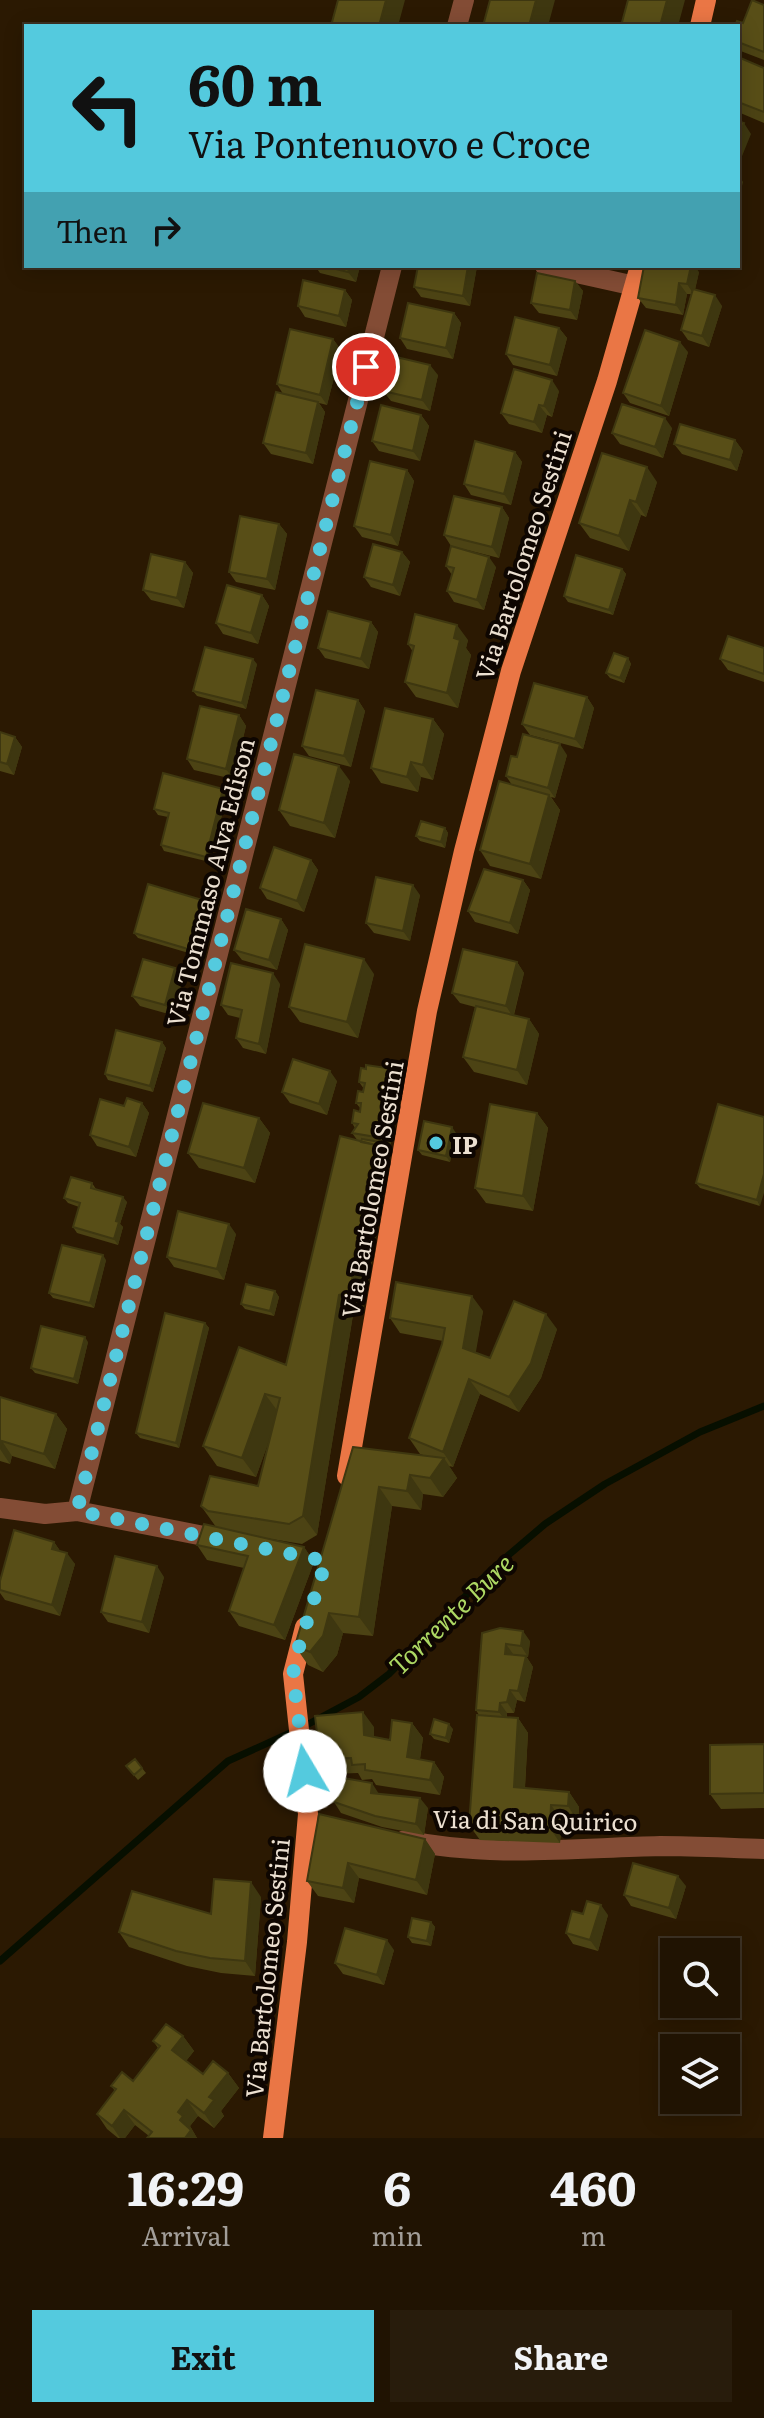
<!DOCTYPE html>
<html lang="en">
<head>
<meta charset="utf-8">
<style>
	body { margin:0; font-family:Literata,serif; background:#281c0c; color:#f1f3f6; height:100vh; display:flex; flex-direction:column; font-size:30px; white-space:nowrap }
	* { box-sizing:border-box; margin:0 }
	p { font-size:26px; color:#a29e99 }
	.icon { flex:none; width:44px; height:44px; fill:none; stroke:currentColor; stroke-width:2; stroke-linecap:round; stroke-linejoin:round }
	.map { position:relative; height:2138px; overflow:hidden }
	.panel { display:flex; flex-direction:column; background:#201302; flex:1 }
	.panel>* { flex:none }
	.banner { position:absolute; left:24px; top:24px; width:716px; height:244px; border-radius:0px; box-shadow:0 4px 20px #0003,0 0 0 2px #3d3224; background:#54cade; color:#111; overflow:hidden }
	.tools { position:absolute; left:660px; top:1938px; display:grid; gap:16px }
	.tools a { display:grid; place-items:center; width:80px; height:80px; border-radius:0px; background:#201302; box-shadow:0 4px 20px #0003,0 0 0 2px #3d3224; font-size:40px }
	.pin { position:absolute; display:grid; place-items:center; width:68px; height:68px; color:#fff; margin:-34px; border:4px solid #fff; border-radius:50%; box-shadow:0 2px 8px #0007 }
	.me { position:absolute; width:88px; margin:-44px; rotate:352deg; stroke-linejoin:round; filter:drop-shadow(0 0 6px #0008) }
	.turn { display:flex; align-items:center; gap:28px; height:168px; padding:0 32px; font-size:36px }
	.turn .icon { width:104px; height:104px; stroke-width:2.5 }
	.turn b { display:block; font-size:56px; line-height:68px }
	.then { display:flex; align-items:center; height:76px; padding:0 32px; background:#0003; gap:16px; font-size:30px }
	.eta { display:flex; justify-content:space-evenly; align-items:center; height:136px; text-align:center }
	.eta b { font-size:48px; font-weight:700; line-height:56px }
	.primary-button { display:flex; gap:16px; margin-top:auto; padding:16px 32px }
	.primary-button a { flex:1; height:92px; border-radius:0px; background:#54cade; color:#111; font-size:32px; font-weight:700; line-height:92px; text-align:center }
	.primary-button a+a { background:#281c0c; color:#f1f3f6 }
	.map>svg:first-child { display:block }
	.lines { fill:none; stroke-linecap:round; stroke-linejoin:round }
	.stream { stroke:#070f00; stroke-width:7 }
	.minor { stroke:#834c35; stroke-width:20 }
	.major { stroke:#ea7645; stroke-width:20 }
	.wall { fill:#4c4314 }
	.shaded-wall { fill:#3e3710 }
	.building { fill:#584e17; stroke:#3e3710; stroke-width:2 }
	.route { stroke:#54cade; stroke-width:14; stroke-dasharray:0 25.2 }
	.poi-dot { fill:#54cade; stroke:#0e0601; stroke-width:3 }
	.labels { text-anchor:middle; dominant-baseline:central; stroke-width:8; stroke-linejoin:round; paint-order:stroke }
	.street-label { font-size:24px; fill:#ece0d1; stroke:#0e0601 }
	.poi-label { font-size:24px; font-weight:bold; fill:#ece0d1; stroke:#0e0601; text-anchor:start }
	.water-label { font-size:26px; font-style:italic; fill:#add863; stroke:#0e0601 }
</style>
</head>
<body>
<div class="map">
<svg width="764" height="2138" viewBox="0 0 764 2138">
	<rect width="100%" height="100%" fill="#2b1902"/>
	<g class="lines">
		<path class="stream" d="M0 1961 228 1761 301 1728 359 1697 389 1674 491 1570 545 1524 605 1484 700 1432 764 1406"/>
		<path class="minor" d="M457 26 464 0
			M545 266 635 286
			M0 1508 45 1514 77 1511 224 1540
			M77 1511 392 266
			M405 1840C489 1858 575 1848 660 1846 695 1846 729 1848 764 1849"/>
		<path class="major" d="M700 26 706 0
			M347 1476 427 1011 464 851 511 671 607 381 640 266
			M273 2138 297 1942 308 1814 293 1674 305 1627"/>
	</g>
	<path class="wall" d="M764 5V60L738 50V26Z
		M738 57 764 68V123L738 112Z
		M315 266H360L356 282 320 273Z
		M418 266H477L470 306 421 297 414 287Z
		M699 272 695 289 722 306 709 347 688 340 681 330 691 294H687L683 315 646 308 638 298Z
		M575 281 583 291 577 320 539 313 531 303Z
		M345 290 352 300 346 327 305 317 298 306Z
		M454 313 461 323 453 359 407 349 400 338Z
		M559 328 567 338 557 376 513 365 506 354Z
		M333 339 341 350 327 405 319 403 325 412 313 464 271 454 263 443 283 394 277 384Z
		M688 352 669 416 630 403 623 393Z
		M438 375 430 411 391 401 383 391Z
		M559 391 552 417 547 415 542 433 509 424 501 413Z
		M421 415 429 426 420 461 379 451 372 441Z
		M672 428 663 458 620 444 612 433Z
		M735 440 743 451 737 471 682 454 674 444Z
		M515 452 522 462 511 505 471 495 464 484Z
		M407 470 414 481 398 546 362 537 354 526Z
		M657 482 646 517 641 515 629 551 590 538 579 523Z
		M502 507 509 518 499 558 451 546 444 535Z
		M279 524 287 534 275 590 236 582 229 572Z
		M402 552 410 562 400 596 371 587 364 577Z
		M185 562 193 573 184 608 151 600 143 590Z
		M446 566 496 567 484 610 454 602 447 591 452 575Z
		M622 569 626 574 613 615 568 602 564 596Z
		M262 595 269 606 258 644 223 634 216 623Z
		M371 622 378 632 369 669 325 658 318 648Z
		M468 640 466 648 471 655 458 708 416 697 405 682 413 652 408 644Z
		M764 648V682L728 670 720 659Z
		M628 658 631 664 624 683 610 678 606 673Z
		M257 664 246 709 197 696 193 691Z
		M587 697 594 708 583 749 530 735 522 724Z
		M358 700 365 711 351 767 309 756 302 746Z
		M239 715 246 726 233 779 194 770 187 759Z
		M433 719 444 734 433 780 421 777 418 792 381 783 371 768Z
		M0 732 15 737 22 747 14 775 0 771Z
		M567 755 555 798 551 797 560 810 541 879 490 866 480 850 512 785 506 776 517 757Z
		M350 781 335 838 290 826 279 810Z
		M227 795 210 862 164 851 161 845 168 817 158 815 154 809Z
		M445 828 448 833 445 848 420 841 416 836Z
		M311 860 318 870 304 912 267 899 260 888Z
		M523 880 530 890 518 934 475 922 468 911Z
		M420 895 410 941 374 933 366 923Z
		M202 900 206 905 192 954 138 938 134 933Z
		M281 919 288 930 277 970 242 960 234 950Z
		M517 962 524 973 514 1015 529 1019 539 1034 527 1085 474 1072 463 1057 475 1007 460 1003 452 993Z
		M374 974 358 1038 300 1022 289 1007Z
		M183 979 172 1015 140 1006 132 996Z
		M280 984 266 1054 243 1048 236 1038 240 1018 228 1015 221 1005Z
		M162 1042 166 1048 153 1092 108 1080 105 1074Z
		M401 1080 387 1162 389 1165 363 1310 353 1315 317 1535 302 1544 259 1537 304 1547 314 1562 285 1640 239 1626 229 1611 244 1568 207 1560 197 1545 216 1527 201 1506 258 1486 272 1432 256 1477 217 1466 203 1446 286 1365 358 1141 352 1133 355 1128 352 1123 360 1112 361 1109 356 1103 364 1089 359 1082Z
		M337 1081 327 1115 290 1103 282 1092Z
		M142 1103 149 1113 136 1157 97 1146 90 1135 124 1106Z
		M718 1104 760 1206 700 1188 696 1183Z
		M537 1113 548 1128 533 1211 486 1203 475 1188Z
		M259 1118 270 1133 255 1183 199 1168 188 1153Z
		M456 1133 450 1162 422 1155 418 1150Z
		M92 1183 96 1189 127 1202 120 1224 123 1227 118 1245 77 1233 73 1227 79 1207 68 1203 64 1198Z
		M236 1234 224 1280 174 1267 167 1257Z
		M106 1260 94 1308 53 1298 49 1293Z
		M275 1291 279 1297 274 1316 245 1309 241 1304Z
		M483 1311 475 1353 490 1358 557 1329 541 1378 519 1412 480 1394 453 1467 449 1466 457 1478 443 1497 423 1494 421 1510 392 1506 373 1636 343 1633 337 1655 323 1672 308 1665 295 1646 353 1447 426 1456 420 1454 409 1438 443 1341 400 1333 390 1318Z
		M205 1323 209 1328 179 1448 140 1438 136 1433Z
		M88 1342 78 1384 35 1373 31 1368Z
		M0 1397 56 1414 67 1429 55 1469 12 1456 10 1464 0 1461Z
		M54 1542 60 1551 75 1564 60 1616 5 1600 0 1593V1581Z
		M164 1577 149 1633 108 1622 101 1612Z
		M482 1633 530 1641 528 1657 526 1656 533 1667 525 1702 517 1700 514 1713H507V1717L518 1718 528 1733 525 1788 569 1792 579 1807 578 1822 562 1820 560 1843 480 1840 469 1825 479 1715 476 1710Z
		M412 1723 423 1738 420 1759 434 1762 444 1777 440 1795 376 1785 372 1779 362 1780 358 1773 331 1774 320 1759 374 1727V1737L390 1740Z
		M453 1729 449 1743 434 1739 430 1734Z
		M764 1744V1808L721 1809 710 1794Z
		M126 1766 142 1768 146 1773 138 1780Z
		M334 1802 428 1808 424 1835 382 1827 341 1813Z
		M319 1814 425 1839 435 1854 427 1895 359 1878 354 1903 318 1896 307 1881Z
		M686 1886 676 1919 631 1906 624 1895Z
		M261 1897 255 1976 221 1973 187 1966 129 1947 119 1932 211 1914Z
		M608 1915 598 1951 573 1944 566 1933Z
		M431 1922 435 1927 431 1946 412 1943 408 1937Z
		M394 1950 384 1985 343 1974 335 1963Z
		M183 2036 194 2051 186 2061 203 2074 228 2073 239 2088 221 2111 224 2116 214 2128 198 2116 190 2126 197 2138H147L149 2136 135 2125 125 2138H118L107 2129 97 2114 115 2091 111 2086 133 2081 158 2048 153 2041Z"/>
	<path class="shaded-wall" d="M386 0H405L398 26H379Z
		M536 0H555L548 26H529Z
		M667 0H685L678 26H660Z
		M744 123 751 134 738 166V137Z
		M738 174 743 182 738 202Z
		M350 266H360L356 282 348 272Z
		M468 266 477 267 470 306 463 296Z
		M691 266H695L699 272 694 295 687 284Z
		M575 281 583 291 577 320 570 310Z
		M679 283 687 294 683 315 676 305Z
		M345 290 352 300 346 327 339 316Z
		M715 295 722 306 709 347 702 336Z
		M454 313 461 323 453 359 446 348Z
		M559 328 567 338 557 376 550 365Z
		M333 339 341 350 327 405 320 395Z
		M680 342 688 352 669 416 661 406Z
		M430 365 438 375 430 411 422 400Z
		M552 380 559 391 552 417 544 406Z
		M318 402 325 412 313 464 306 453Z
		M539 405 547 415 542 433 534 422Z
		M421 415 429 426 420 461 413 451Z
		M665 418 672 428 663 458 655 447Z
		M735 440 743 451 737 471 730 460Z
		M515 452 522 462 511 505 504 494Z
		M647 467 657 482 646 517 636 502Z
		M407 470 414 481 398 546 391 535Z
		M630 500 641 515 629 551 619 536Z
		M502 507 509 518 499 558 492 547Z
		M279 524 287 534 275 590 267 579Z
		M402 552 410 562 400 596 393 585Z
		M489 557 496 567 484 610 477 600Z
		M185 562 193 573 184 608 177 598Z
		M622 569 626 574 613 615 609 610Z
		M262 595 269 606 258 644 251 633Z
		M371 622 378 632 369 669 361 659Z
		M457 625 468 640 466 648 471 655 458 708 447 693 454 638Z
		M628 658 631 664 624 683 620 678Z
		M253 659 257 664 246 709 242 703Z
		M587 697 594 708 583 749 575 739Z
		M358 700 365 711 351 767 344 756Z
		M239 715 246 726 233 779 226 769Z
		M433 719 444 734 433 780 423 765Z
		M15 737 22 747 14 775 7 764Z
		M560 744 567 755 555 798 548 788Z
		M411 762 421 777 418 792 407 777Z
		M339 766 350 781 335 838 324 823Z
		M223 789 227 795 210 862 206 857Z
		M549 795 560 810 541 879 530 864Z
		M445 828 448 833 445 848 441 842Z
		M311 860 318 870 304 912 297 901Z
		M523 880 530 890 518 934 510 923Z
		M413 885 420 895 410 941 403 931Z
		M202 900 206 905 192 954 188 949Z
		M281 919 288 930 277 970 269 960Z
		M364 959 374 974 358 1038 347 1022Z
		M517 962 524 973 513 1017 506 1006Z
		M175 968 183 979 172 1015 165 1005Z
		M273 973 280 984 266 1054 259 1044Z
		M529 1019 539 1034 527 1085 517 1070Z
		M162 1042 166 1048 153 1092 150 1086Z
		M394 1069 401 1080 388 1162 384 1157 386 1143 382 1138Z
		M330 1071 337 1081 327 1115 319 1104Z
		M142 1103 149 1113 136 1157 129 1147Z
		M537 1113 548 1128 533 1211 523 1196Z
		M259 1118 270 1133 255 1183 244 1168Z
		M452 1127 456 1133 450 1162 446 1156Z
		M376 1145 389 1165 363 1310 350 1291Z
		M764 1174V1193L760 1206 757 1200Z
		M123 1197 127 1202 120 1224 123 1227 118 1245 114 1239 116 1221Z
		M229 1224 236 1234 224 1280 217 1269Z
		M103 1255 106 1260 94 1308 90 1303Z
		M275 1291 279 1297 274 1316 270 1311Z
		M339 1295 353 1315 317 1535 303 1516Z
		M472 1296 483 1311 474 1363 463 1348Z
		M546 1314 557 1329 541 1378 519 1412 509 1397Z
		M205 1323 209 1328 179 1448 176 1443Z
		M85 1337 88 1342 78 1384 74 1379Z
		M469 1379 480 1394 453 1467 443 1452Z
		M265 1394 279 1413 256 1477 242 1458Z
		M56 1414 67 1429 55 1469 44 1454Z
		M2 1441 12 1456 10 1464 0 1449Z
		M444 1458 457 1478 443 1497 430 1478Z
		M410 1475 423 1494 421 1510 407 1491Z
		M379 1487 392 1506 373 1636 359 1617Z
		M54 1542 61 1552 52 1549Z
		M304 1547 314 1562 285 1640 274 1625Z
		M67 1553 75 1564 60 1616 52 1605Z
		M157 1566 164 1577 149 1633 142 1622Z
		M329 1613 343 1633 337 1655 323 1672 310 1652Z
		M523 1631 530 1641 528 1657 521 1646Z
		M506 1644 513 1654H505Z
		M526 1656 533 1667 525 1702 518 1691Z
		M510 1690 517 1700 514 1713 507 1702Z
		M500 1703 507 1713 506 1722 499 1712Z
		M363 1712 374 1727V1750L364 1735Z
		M518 1718 528 1733 524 1802 514 1787Z
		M412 1723 423 1738 418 1772 407 1757Z
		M449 1724 453 1729 449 1743 446 1738Z
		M434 1762 444 1777 440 1795 430 1780Z
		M372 1783 379 1794 371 1793Z
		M569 1792 579 1807 578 1822 568 1806Z
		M420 1798 428 1808 424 1835 416 1824Z
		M551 1805 562 1820 560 1843 550 1828Z
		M425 1839 435 1854 427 1895 416 1880Z
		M348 1863 359 1878 354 1903 343 1888Z
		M678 1876 686 1886 676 1919 669 1908Z
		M251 1882 261 1897 255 1976 245 1961Z
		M601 1905 608 1915 598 1951 590 1940Z
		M431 1922 435 1927 431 1946 427 1941Z
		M387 1940 394 1950 384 1985 377 1975Z
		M183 2036 194 2051 183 2065 172 2050Z
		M228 2073 239 2088 221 2111 224 2116 214 2128 204 2113 209 2097Z
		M187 2100 198 2116 190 2126 197 2138H185L180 2120 178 2112Z
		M124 2110 135 2125 125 2138H120L112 2126Z"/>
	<path class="building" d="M338 0H386L379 26H331Z
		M490 0H536L529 26H483Z
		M628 0H667L660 26H621Z
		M752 0 764 5V52L738 42V26H735L737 21 743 23Z
		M738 57 764 68V112L738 102Z
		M738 121 744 123 738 137Z
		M324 266H350L348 272Z
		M418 266H468L463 296 414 287Z
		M644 266H691L687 284 679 283 676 305 638 298Z
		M537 273 575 281 570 310 531 303Z
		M303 280 345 290 339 316 298 306Z
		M693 289 715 295 702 336 681 330Z
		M408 303 454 313 446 348 400 338Z
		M515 317 559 328 550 365 506 354Z
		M290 329 333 339 320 395 277 384Z
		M645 330 680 342 661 406 623 393Z
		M392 356 430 365 422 400 383 391Z
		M514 369 552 380 544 406 539 405 534 422 501 413Z
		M276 392 318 402 306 453 263 443Z
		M622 404 665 418 655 447 612 433Z
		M381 405 421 415 413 451 372 441Z
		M680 424 735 440 730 460 674 444Z
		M475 441 515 452 504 494 464 484Z
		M602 453 647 467 636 502 630 500 619 536 579 523Z
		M370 461 407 470 391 535 354 526Z
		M454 496 502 507 492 547 444 535Z
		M240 516 279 524 267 579 229 572Z
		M373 544 402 552 393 585 364 577Z
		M451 546 489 557 477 600 447 591 454 568 446 566Z
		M151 554 185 562 177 598 143 590Z
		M576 555 622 569 609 610 564 596Z
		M227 585 262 595 251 633 216 623Z
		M328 611 371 622 361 659 318 648Z
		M415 614 457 625 454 638 460 640 447 693 405 682 414 646 408 644Z
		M728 636 764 648V674L720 659Z
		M205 647 253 659 242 703 193 691Z
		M614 653 628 658 620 678 606 673Z
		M534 683 587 697 575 739 522 724Z
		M316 690 358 700 344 756 302 746Z
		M200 706 239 715 226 769 187 759Z
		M385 708 433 719 423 765 411 762 407 777 371 768Z
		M0 732 15 737 7 764 0 762Z
		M523 734 560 744 548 788 506 776 511 756 517 757Z
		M294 754 339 766 324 823 279 810Z
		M163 773 223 789 206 857 161 845 169 813 154 809Z
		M499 781 549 795 530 864 480 850Z
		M421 821 445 828 441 842 416 836Z
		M274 847 311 860 297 901 260 888Z
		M484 869 523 880 510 923 468 911Z
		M376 877 413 885 403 931 366 923Z
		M148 884 202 900 188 949 134 933Z
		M246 909 281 919 269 960 234 950Z
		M305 944 364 959 347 1022 289 1007Z
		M463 949 517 962 506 1006 452 993Z
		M143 959 175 968 165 1005 132 996Z
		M231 963 273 973 259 1044 236 1038 242 1010 221 1005Z
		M476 1006 529 1019 517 1070 463 1057Z
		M116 1030 162 1042 150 1086 105 1074Z
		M293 1059 330 1071 319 1104 282 1092Z
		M366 1065 394 1069 382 1138 352 1133 358 1124 352 1123 354 1110 360 1112 361 1103H356L358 1091 363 1092 365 1083 359 1082 361 1068 366 1069Z
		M127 1098 142 1103 129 1147 90 1135 100 1099 124 1106Z
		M203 1103 259 1118 244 1168 188 1153Z
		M490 1104 537 1113 523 1196 475 1188Z
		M718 1104 764 1117V1174L757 1200 696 1183Z
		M424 1121 452 1127 446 1156 418 1150Z
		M340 1136 376 1145 350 1291 339 1295 303 1516 289 1524 208 1511 201 1506 210 1476 258 1486 280 1398 265 1394 242 1458 203 1446 239 1347 286 1365Z
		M362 1139 386 1143 384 1157 376 1145 361 1142Z
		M71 1177 92 1183 91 1188 123 1197 116 1221 119 1222 114 1239 73 1227 80 1203 64 1198Z
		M178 1211 229 1224 217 1269 167 1257Z
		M62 1245 103 1255 90 1303 49 1293Z
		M396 1282 472 1296 463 1348 490 1358 514 1301 546 1314 531 1363 509 1397 469 1379 443 1452 409 1438 442 1344 445 1328 390 1318Z
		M246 1284 275 1291 270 1311 241 1304Z
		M165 1313 205 1323 176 1443 136 1433Z
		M41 1326 85 1337 74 1379 31 1368Z
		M0 1397 56 1414 44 1454 2 1441 0 1448Z
		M353 1447 444 1458 430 1478 410 1475 407 1491 379 1487 359 1617 329 1613 323 1636 310 1652 295 1646Z
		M204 1524 304 1547 274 1625 229 1611 248 1556 197 1545Z
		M14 1530 54 1542 52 1549 67 1553 52 1605 0 1590V1581Z
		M115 1556 157 1566 142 1622 101 1612Z
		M500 1628 523 1631 521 1646 506 1644 505 1654 526 1656 518 1691 510 1690 507 1702 500 1703 499 1712 476 1710 482 1633Z
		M363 1712 364 1735 390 1740 392 1720 412 1723 407 1757 434 1762 430 1780 365 1770V1764L352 1765 351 1758 320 1759 315 1716Z
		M477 1715 518 1718 514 1787 569 1792 568 1806 551 1805 550 1828 469 1825Z
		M434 1719 449 1724 446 1738 430 1734Z
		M764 1744V1793L710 1794V1745Z
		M135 1759 142 1768 134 1775 126 1766Z
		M332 1776 372 1783 371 1793 420 1798 416 1824 375 1816 334 1802Z
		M319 1814 425 1839 416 1880 348 1863 343 1888 307 1881Z
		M633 1863 678 1876 669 1908 624 1895Z
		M214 1879 251 1882 245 1961 210 1958 176 1951 119 1932 132 1891 211 1914Z
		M587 1901 601 1905 590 1940 566 1933 572 1911 583 1914Z
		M412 1918 431 1922 427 1941 408 1937Z
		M345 1928 387 1940 377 1975 335 1963Z
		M166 2024 183 2036 172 2050 203 2074 213 2061 228 2073 209 2097 214 2100 204 2113 187 2100 178 2112 183 2116 180 2120 191 2130 185 2138H147L152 2132 124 2110 112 2126 97 2114 116 2089 111 2086 122 2072 133 2081 160 2046 153 2041Z"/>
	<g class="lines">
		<path class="route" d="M305 1771 293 1674 298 1650 326 1561 77 1511 366 367"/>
	</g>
	<circle class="poi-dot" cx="436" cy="1143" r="8"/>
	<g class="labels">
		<g class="street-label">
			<text transform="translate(522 555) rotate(-72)">Via Bartolomeo Sestini</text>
			<text transform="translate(209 882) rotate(-76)">Via Tommaso Alva Edison</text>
			<text transform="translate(371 1189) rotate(-80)">Via Bartolomeo Sestini</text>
			<text transform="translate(535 1819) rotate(1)">Via di San Quirico</text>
			<text transform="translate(266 1968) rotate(-84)">Via Bartolomeo Sestini</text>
		</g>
		<g class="poi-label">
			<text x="452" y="1143">IP</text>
		</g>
		<g class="water-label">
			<text transform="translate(450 1613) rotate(-44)">Torrente Bure</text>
		</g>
	</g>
</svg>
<div class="tools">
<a><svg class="icon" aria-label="search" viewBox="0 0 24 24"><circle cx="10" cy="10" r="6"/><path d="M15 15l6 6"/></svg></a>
<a><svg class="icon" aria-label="layers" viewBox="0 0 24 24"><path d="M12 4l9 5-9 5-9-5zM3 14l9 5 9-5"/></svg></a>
</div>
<div class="pin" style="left:366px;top:367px;background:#d93025"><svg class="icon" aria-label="arrive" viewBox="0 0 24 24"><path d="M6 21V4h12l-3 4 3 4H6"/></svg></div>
<svg class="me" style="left:305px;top:1771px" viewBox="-20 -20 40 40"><circle r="19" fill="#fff"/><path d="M0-13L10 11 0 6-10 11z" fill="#54cade"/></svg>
<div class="banner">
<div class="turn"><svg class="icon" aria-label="left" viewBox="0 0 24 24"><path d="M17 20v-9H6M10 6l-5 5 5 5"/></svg><div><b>60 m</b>Via Pontenuovo e Croce</div></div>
<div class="then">Then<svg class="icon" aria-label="right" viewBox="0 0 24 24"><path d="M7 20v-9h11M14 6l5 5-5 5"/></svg></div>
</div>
</div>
<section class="panel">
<div class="eta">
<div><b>16:29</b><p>Arrival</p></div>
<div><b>6</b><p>min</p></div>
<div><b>460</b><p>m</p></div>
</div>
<div class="primary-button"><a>Exit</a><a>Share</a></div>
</section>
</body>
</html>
